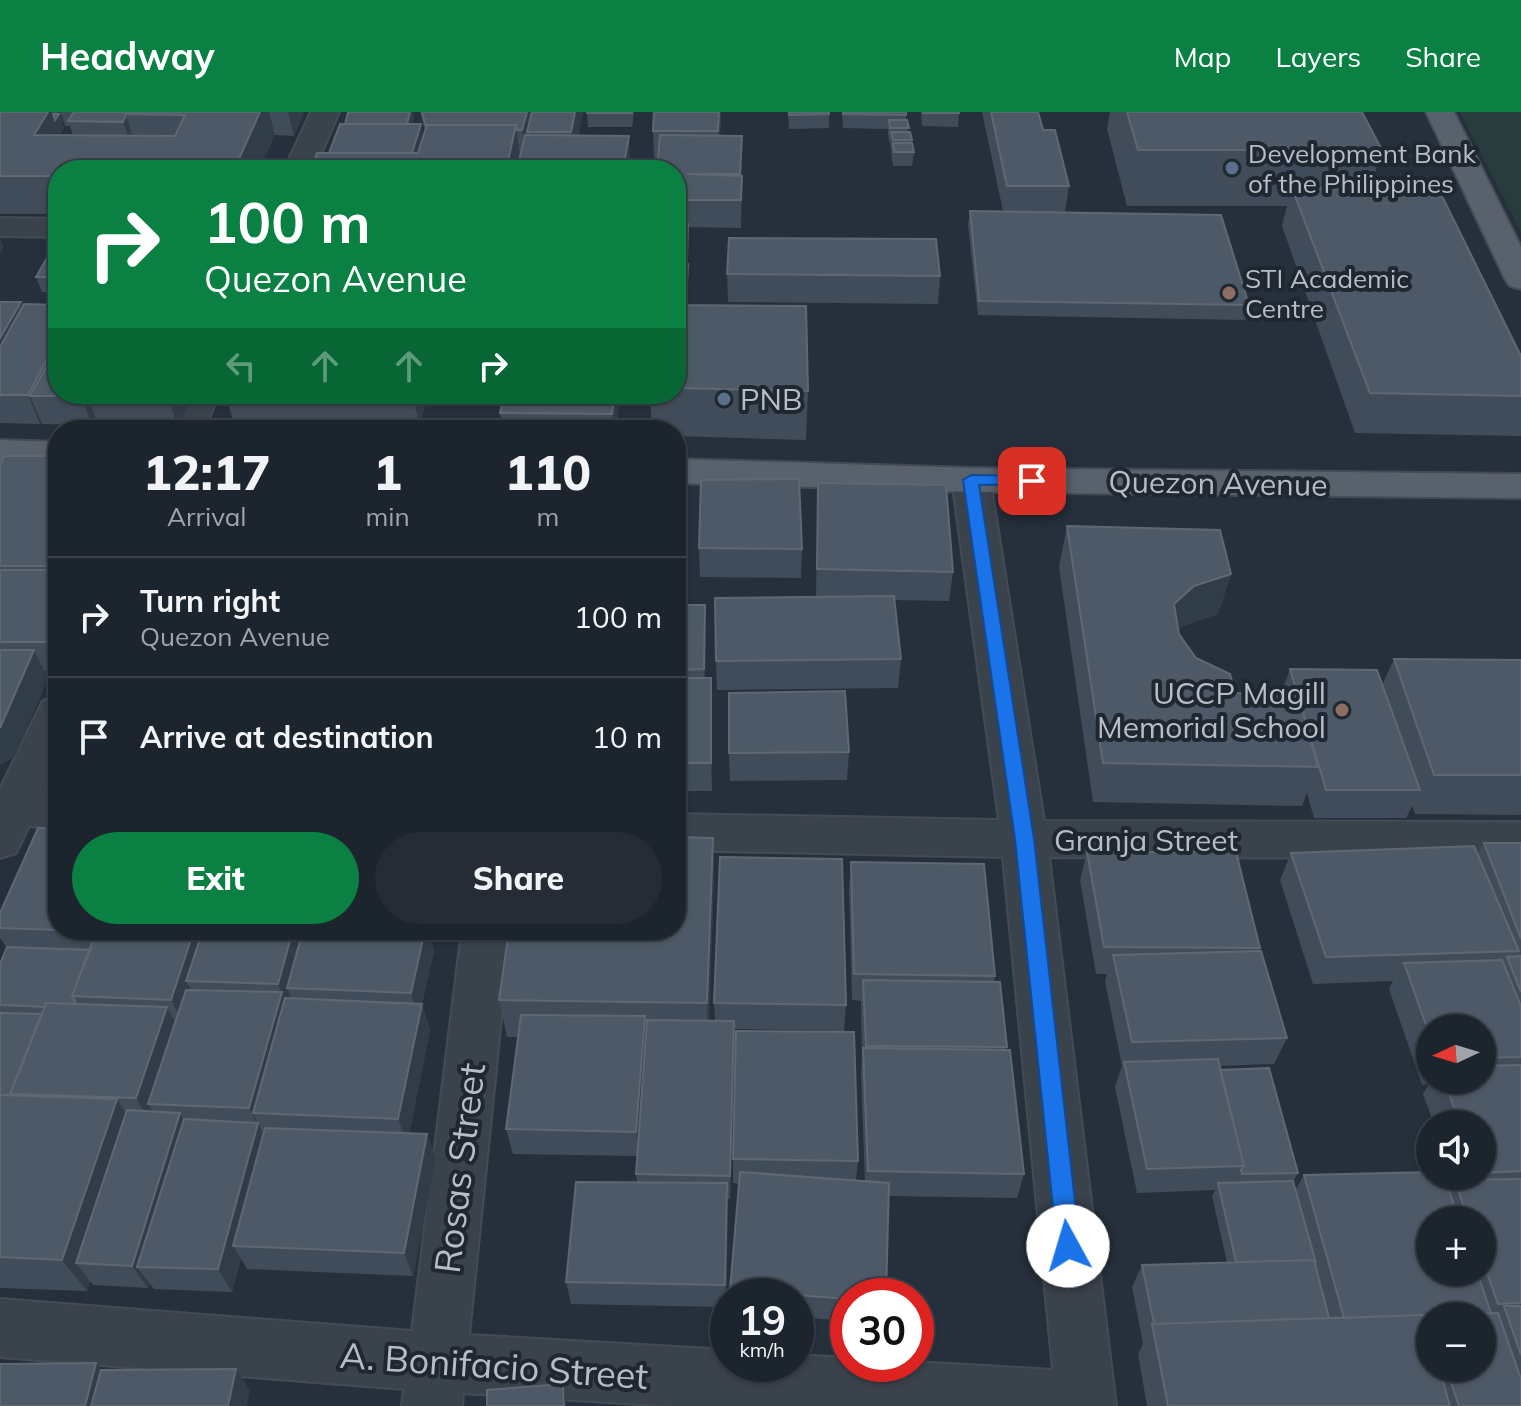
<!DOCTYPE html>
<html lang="en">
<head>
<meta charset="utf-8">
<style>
	body { margin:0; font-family:Mulish,sans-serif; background:#252c35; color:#f1f3f6; height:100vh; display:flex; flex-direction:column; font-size:30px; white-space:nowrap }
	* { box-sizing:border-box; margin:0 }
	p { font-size:26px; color:#a0a4aa }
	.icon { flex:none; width:44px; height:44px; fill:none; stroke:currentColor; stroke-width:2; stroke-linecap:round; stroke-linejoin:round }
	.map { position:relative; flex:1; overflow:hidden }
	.side { position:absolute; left:48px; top:308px; width:638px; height:520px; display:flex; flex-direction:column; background:#1c242d; border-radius:32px; box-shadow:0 2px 6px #0004,0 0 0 2px #3a4149 }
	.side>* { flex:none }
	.banner { position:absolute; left:48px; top:48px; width:638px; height:244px; border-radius:32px; box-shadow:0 2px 6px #0004,0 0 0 2px #3a4149; background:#0b8043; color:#fff; overflow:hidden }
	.needle { width:52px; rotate:266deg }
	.buttons { position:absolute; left:1416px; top:902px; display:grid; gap:16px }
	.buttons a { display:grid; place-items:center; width:80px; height:80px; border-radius:50%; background:#1c242d; box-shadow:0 2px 6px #0004,0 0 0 2px #3a4149; font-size:40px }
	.speed { position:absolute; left:710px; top:1166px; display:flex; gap:16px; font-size:40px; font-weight:700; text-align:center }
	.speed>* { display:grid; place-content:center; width:104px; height:104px; border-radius:50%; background:#1c242d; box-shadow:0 2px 6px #0004,0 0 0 2px #3a4149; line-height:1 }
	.speed small { font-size:20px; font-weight:400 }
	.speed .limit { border:12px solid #d22; background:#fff; color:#111 }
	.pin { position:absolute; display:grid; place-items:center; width:68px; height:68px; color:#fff; margin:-34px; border-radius:16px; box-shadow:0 4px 12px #0006 }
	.me { position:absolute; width:88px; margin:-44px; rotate:354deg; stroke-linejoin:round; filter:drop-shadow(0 0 6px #0008) }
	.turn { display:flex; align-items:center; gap:28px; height:168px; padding:0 24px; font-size:36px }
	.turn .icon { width:104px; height:104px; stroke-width:2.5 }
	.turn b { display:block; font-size:56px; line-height:68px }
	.lanes { display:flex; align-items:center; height:76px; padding:0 24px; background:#0003; justify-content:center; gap:40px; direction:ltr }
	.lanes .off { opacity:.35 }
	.eta { display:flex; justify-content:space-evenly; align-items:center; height:136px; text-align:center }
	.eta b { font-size:48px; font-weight:800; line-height:56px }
	.cta { display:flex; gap:16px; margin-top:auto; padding:16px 24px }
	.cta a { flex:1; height:92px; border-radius:48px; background:#0b8043; color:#fff; font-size:32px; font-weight:800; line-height:92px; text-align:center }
	.cta a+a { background:#252c35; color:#f1f3f6 }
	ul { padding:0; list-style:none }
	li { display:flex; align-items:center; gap:24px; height:120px; padding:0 24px; border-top:2px solid #3a4149 }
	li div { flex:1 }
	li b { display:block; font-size:30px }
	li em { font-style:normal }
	header { display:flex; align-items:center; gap:48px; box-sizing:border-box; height:112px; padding:0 40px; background:#0b8043; color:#fff }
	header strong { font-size:38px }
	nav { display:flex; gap:44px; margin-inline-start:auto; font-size:28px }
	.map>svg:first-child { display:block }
	.green { fill:#283b3d }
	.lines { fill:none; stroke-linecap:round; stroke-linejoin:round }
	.minor-casing { stroke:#434b55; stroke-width:4 }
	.major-casing { stroke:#434b55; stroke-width:4 }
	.minor { fill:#3a424c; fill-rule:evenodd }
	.major { fill:#58616c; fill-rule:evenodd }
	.wall { fill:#414c5a; fill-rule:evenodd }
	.shaded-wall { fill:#313c49 }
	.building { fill:#4d5966; stroke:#5e6875; stroke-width:2 }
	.route { fill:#1a73e8; stroke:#114b97; stroke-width:2 }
	.service-dot { fill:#5c6f8a; stroke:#1f2731; stroke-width:3 }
	.education-dot { fill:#8d6e63; stroke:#1f2731; stroke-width:3 }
	.labels { text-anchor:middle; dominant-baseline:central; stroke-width:8; stroke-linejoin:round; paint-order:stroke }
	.far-poi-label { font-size:26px; fill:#b6bdc7; stroke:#1f2731; text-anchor:start }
	.poi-label { font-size:30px; fill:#b6bdc7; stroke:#1f2731; text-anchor:start }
	.street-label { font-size:30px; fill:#b6bdc7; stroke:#1f2731 }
	.near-street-label { font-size:36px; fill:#b6bdc7; stroke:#1f2731 }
</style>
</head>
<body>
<header>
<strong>Headway</strong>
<nav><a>Map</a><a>Layers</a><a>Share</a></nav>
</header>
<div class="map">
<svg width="1521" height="1294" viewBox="0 0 1521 1294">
	<rect width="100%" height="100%" fill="#26303c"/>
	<path class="green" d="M1460 0H1521V120Z"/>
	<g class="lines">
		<defs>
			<path id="minor" d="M311 0H339L314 58H284Z
				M0 106 58 107V125L0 124Z
				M183 282H219L204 318H168Z
				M971 356 984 360 990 368 1044 709 1521 710V746L1049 745 1116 1294H671L463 1281 462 1294H402L404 1277 0 1245V1187L412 1219 462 818H510L469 1223 728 1238V1252H796V1243L848 1246V1252L916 1250 1053 1258 1003 745 676 738V702L999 708 952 368 958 360Z
				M58 584V649L44 680H58V716L29 714 16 741 0 746V677L43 589Z"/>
			<path id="major" d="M1426 0H1454L1521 135V177L1510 174 1505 167Z
				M0 328 58 330V352L0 350Z
				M676 347 971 356 1521 362V386L971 380 676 371Z"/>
		</defs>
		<use href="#minor" class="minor-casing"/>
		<use href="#major" class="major-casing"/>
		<use href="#minor" class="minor"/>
		<use href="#major" class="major"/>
	</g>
	<path class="wall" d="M0 0H304L294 24 275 23 58 58V102H0ZM64 9 65 14H70L73 23 60 22 64 16 62 11Z
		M348 0H413L414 8 413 12H421L423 24 425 19 420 0H583L578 24 631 51 630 58H311L329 41 345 12Z
		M587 0H634L632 15H588Z
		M654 0H721L720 23 742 24 741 116 688 115 687 193 808 279 806 328 676 324V318H652L650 282H676V58L658 46H654L653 19Z
		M788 0H829V16L789 17Z
		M842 0H906V8L908 20 912 28 914 40 912 54H893L890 30H889L888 22V17L843 16Z
		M921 0H959L958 15 922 14Z
		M982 0H1038L1043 18 1069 74 1065 100 1249 193 1245 208 978 203 968 113 970 99H1003Z
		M1110 0H1362L1382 38 1370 77 1521 244V324L1355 321 1282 114 1287 94H1127L1107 17Z
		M58 127V180H42L36 165Z
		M727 162 940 164 938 192 728 190Z
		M0 190H21L58 282H192L178 315 98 313 96 306 92 313 42 312 41 309 40 312 0 311Z
		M225 282H428L419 314 234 311Z
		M504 282H620L616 318H503L500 301Z
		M58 344V559H44L48 566 15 644 0 653V354Z
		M818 371 953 460 949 489 894 488 901 547 898 576 717 578 716 549 816 485Z
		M1067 414 1231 462 1218 502 1183 514 1178 518 1179 522 1196 546 1235 581 1281 582 1290 557 1382 573 1394 547 1521 548V703L1415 702 1412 694 1406 706H1314L1307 681 1302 694 1093 690 1059 455Z
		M699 436 802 437 801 466 700 465Z
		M676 493H705V566L712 594V679H676Z
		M849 640 847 668 730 669 729 641Z
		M713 726 714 764 709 909H715L714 891 846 893 844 919 734 917 730 1087H728L726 1195 571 1192 566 1170 637 1070 636 1062 637 1044 513 1042 506 1017 518 925H507L499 888Z
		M1484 731H1521V1294H1147L1138 1242 1143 1232 1132 1175 1142 1153 1227 1150 1212 1084 1215 1078 1137 1081 1115 975 1122 954 1105 869 1107 862H1096L1080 768 1087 740 1260 836 1259 839 1287 926 1274 952 1219 954 1220 958 1298 1061 1293 1070 1295 1078 1304 1063 1449 1076 1454 1069 1452 1064H1482V1012H1434L1423 982 1429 972 1422 973 1389 877 1393 869 1313 872 1280 768 1291 741 1477 742ZM1430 916H1482V968H1430ZM1430 1108H1482V1160H1430ZM1430 1204 1482 1256H1430Z
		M851 750 995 864 994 870 1007 935 1006 938 1024 1062 1017 1086 888 1084 848 1184V1209L796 1205V1184H730V1178L739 1072 733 1071V1047L858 1049 856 1068 865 1069 861 962 862 944 861 889 852 888 849 777Z
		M0 801 58 818H428L434 839 422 892 430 918 409 1022H427L436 1047 413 1164 247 1157 241 1147 232 1180 154 1177 150 1172 148 1176 94 1173 90 1169 87 1179 0 1176V852L7 836 0 826Z"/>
	<path class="shaded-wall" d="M48 0H52L55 8 58 3 57 0H70H61L64 9 62 11 64 16 60 22 34 23Z
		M260 0H269L275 23 260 58H234Z
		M288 0H304L294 24Z
		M410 0H413L414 8 407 35 405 21Z
		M527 0H537L527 20 528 32 525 45 522 18Z
		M575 0H583L574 47 571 20Z
		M719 0H721L719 46 718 19Z
		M126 4 135 31 132 37 123 10Z
		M421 12 426 39 412 43Z
		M516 13 521 51 519 58H506Z
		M629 24 631 51 630 58H623Z
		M742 24V51L740 90V62Z
		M742 64V91L741 116V88Z
		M0 126 4 135 0 142Z
		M688 152V167L686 220 685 205Z
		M21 190 32 218 0 276V226Z
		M58 227V277L30 284 41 309 40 312 28 283Z
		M82 282H108L87 284 96 306 92 313 81 284Z
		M170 282H192L178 315 168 286Z
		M413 282H428L419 314Z
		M615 282H620L616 318H614L612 302Z
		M1231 462 1218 502 1183 514 1164 532 1174 492 1194 474Z
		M705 493 706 522 705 586 704 557Z
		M58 507V550L48 530Z
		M34 538 48 566 15 644 0 653V616Z
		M711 566 712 594V679L711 651Z
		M713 726 714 764 708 927 707 891Z
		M90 818H115L105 846 90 819Z
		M194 818H216L186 869 195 885 185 914 171 888Z
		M293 818H311L287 876 292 887 253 1001 270 1035 233 1134 241 1147 232 1180 218 1157 257 1012 249 996 282 881 278 872Z
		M425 818H428L434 839 422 892 430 918 407 1031 398 1007 419 907 411 881Z
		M167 895 181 921 148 992 155 1003 152 1011 136 986Z
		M645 904 648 930 639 1044 636 1020Z
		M734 909 735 935 730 1087V1064Z
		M117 987 139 1022 76 1151 90 1169 87 1179 62 1148Z
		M180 1001 194 1025 137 1155 150 1172 148 1176 132 1154Z
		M427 1022 436 1047 413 1164 404 1141Z
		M727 1071 728 1095 726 1195 725 1173Z
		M96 1251 114 1272 109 1294H85Z
		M236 1257 250 1278 247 1294H228Z
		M563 1272 566 1282V1294H564Z"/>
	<path class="building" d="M0 0H48L34 23 175 24 185 3 126 2 127 0H260L234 58H58V64H0Z
		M74 0H127L123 10 68 9Z
		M348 0H410L407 12H345Z
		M422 0H527L522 18H517L516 13H427L426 15Z
		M532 0H575L571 20H527Z
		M587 0H632V1H587Z
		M654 0H719L718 19H653Z
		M789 0H829V2L789 3Z
		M843 0H906V3L843 2Z
		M923 0H959V1H923Z
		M991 0H1038L1043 18H1055L1069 74H1007Z
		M1127 0H1362L1382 38H1138Z
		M53 2H59L55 8Z
		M889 8H907L909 16H890Z
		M340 12H421L412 41H329Z
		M427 13H516L506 58H311L317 41H418Z
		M891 20H910L912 28H893Z
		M525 23 629 24 623 58H517Z
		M660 23 742 24 740 62H687L742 64 741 88H676V58H657Z
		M893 31H912L914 40H894Z
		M1292 76 1439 78 1521 244V284L1370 281Z
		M970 99 1221 103 1249 193 979 189Z
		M676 112H688L687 147H676Z
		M729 126 936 127 940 164 727 162Z
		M58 127V165H36Z
		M676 152H688L686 193H676Z
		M0 190H21L0 226Z
		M24 192 58 193V227L28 283H0V235Z
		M676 193 806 194 808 279 676 276Z
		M58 233V282H82L81 284H30Z
		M89 282H170L168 286 87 284Z
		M504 282H615L612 302 500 301Z
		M4 344H58V454H0V354Z
		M799 367 802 437 699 436 701 368Z
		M818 371 946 373 953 460 817 457Z
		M1067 414 1220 418 1231 462 1194 474 1174 492 1179 522 1196 546 1230 562 1235 581 1298 582 1318 655 1103 651Z
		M0 458H58V507L48 530H0Z
		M894 484 901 547 716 549 715 486Z
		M676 493H705L704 557 676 558Z
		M0 538H34L0 616Z
		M1394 547 1521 548V663H1434Z
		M1290 557 1377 558 1420 678H1326Z
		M676 566H711V651H676Z
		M845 579 849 640 729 641V581Z
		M38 716 58 717V818L0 816V801Z
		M676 725 713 726 707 891 499 888 509 818H676Z
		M1484 731H1521V827Z
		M1474 734 1519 839 1326 845 1291 741Z
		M1087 740H1236L1260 836 1104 835Z
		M720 745 842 747 846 893 714 891Z
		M851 750 984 752 995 864 854 862Z
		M97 818H194L171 888 72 884Z
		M203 818H293L278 872 186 869Z
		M303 818H425L411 881 287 876Z
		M7 835 90 838 72 884 75 889 74 892 46 891 45 895 0 893V852Z
		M1261 839 1287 926 1132 930 1113 843Z
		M1521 844V880L1507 845Z
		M1502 848 1521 894V945L1482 946V916H1430V924L1404 851Z
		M863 868 1000 870 1007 935 866 934Z
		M186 878 282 880 249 996 148 992Z
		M285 886 422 892 398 1007 253 1001Z
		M46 891 167 895 136 986 10 982Z
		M0 901 42 902 10 983H0Z
		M521 903 645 904 636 1020 506 1017Z
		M647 908 734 909 730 1064 636 1062Z
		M736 919 854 920 858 1049 733 1047Z
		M863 936 1010 938 1024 1062 868 1059Z
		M1218 947 1244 1054 1147 1057 1124 950Z
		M1521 953V1059L1482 1061V1012H1460L1444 968H1482V954Z
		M1269 956 1298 1061 1242 1062 1241 1058 1244 1054 1220 958Z
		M0 983 117 987 62 1148 0 1145Z
		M127 998 180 1001 132 1154 76 1151Z
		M184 1007 258 1011 218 1157 137 1155Z
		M265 1016 427 1022 404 1141 233 1134Z
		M740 1060 889 1071 886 1184H848V1187L730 1178Z
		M1430 1060V1064H1444L1459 1108H1430V1160H1477L1491 1201 1430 1203V1204H1423L1422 1203 1344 1206 1304 1063Z
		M1521 1067V1191L1498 1192 1482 1147V1108H1468L1455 1068Z
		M1293 1069 1316 1151 1314 1148 1236 1150 1218 1071Z
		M576 1070 727 1071 725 1173 566 1170Z
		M1314 1148 1329 1206 1154 1212 1142 1153Z
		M1504 1194H1521V1243Z
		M1498 1201 1521 1267V1294H1459L1446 1256H1482V1204H1430V1203Z
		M1422 1203 1430 1228V1256H1439L1450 1294H1168L1152 1212Z
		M96 1251 85 1294H0V1252Z
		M236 1257 228 1294H91L101 1258Z
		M563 1272 564 1294H487V1278Z"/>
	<path class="route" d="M1032 364 1040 369 1037 372 979 373 1034 727 1080 1134 1076 1142 1068 1145 1060 1142 1057 1134 1015 727 963 368 971 363Z"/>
	<g class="service-dot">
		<circle cx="1232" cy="56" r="8"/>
		<circle cx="724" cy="287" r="8"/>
	</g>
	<g class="education-dot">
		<circle cx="1229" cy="181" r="8"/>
		<circle cx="1342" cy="598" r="8"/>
	</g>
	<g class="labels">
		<g class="far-poi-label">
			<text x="1248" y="41">Development Bank<tspan x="1248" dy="30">of the Philippines</tspan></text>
			<text x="1245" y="166">STI Academic<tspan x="1245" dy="30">Centre</tspan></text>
		</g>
		<g class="poi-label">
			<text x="740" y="287">PNB</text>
			<text x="1326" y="581" text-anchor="end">UCCP Magill<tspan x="1326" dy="34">Memorial School</tspan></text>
		</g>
		<g class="street-label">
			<text transform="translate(1218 371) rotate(1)">Quezon Avenue</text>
			<text x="1146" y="728">Granja Street</text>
		</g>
		<g class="near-street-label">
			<text transform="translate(459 1056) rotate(-83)">Rosas Street</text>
			<text transform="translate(494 1253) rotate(4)">A. Bonifacio Street</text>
		</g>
	</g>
</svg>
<div class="buttons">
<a><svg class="needle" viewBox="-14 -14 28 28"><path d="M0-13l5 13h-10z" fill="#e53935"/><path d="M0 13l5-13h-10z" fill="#a0a4aa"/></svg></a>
<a><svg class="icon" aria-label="sound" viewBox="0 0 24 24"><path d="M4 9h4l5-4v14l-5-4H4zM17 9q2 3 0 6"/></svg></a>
<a>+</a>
<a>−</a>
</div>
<div class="speed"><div>19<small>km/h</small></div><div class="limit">30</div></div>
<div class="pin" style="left:1032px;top:369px;background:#d93025"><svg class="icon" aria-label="arrive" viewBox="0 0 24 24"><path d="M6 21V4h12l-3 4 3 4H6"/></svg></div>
<svg class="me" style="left:1068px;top:1134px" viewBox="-20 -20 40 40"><circle r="19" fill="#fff"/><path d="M0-13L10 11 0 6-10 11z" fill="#1a73e8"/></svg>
<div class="banner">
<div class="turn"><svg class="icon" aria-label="right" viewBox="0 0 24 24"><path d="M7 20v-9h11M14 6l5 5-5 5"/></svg><div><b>100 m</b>Quezon Avenue</div></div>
<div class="lanes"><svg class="icon off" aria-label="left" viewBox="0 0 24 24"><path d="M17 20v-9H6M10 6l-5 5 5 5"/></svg><svg class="icon off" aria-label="ahead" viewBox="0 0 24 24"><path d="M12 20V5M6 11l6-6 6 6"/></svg><svg class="icon off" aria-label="ahead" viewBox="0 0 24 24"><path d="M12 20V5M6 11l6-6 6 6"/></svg><svg class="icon" aria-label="right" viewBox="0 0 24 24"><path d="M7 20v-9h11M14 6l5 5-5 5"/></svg></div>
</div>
<section class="side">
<div class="eta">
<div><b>12:17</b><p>Arrival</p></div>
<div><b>1</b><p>min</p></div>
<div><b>110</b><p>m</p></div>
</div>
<ul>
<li><svg class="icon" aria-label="right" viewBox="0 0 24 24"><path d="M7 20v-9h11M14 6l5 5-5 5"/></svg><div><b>Turn right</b><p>Quezon Avenue</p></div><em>100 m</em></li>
<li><svg class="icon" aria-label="arrive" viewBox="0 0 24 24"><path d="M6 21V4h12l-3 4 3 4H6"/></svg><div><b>Arrive at destination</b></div><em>10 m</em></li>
</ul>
<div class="cta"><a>Exit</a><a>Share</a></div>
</section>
</div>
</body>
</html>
